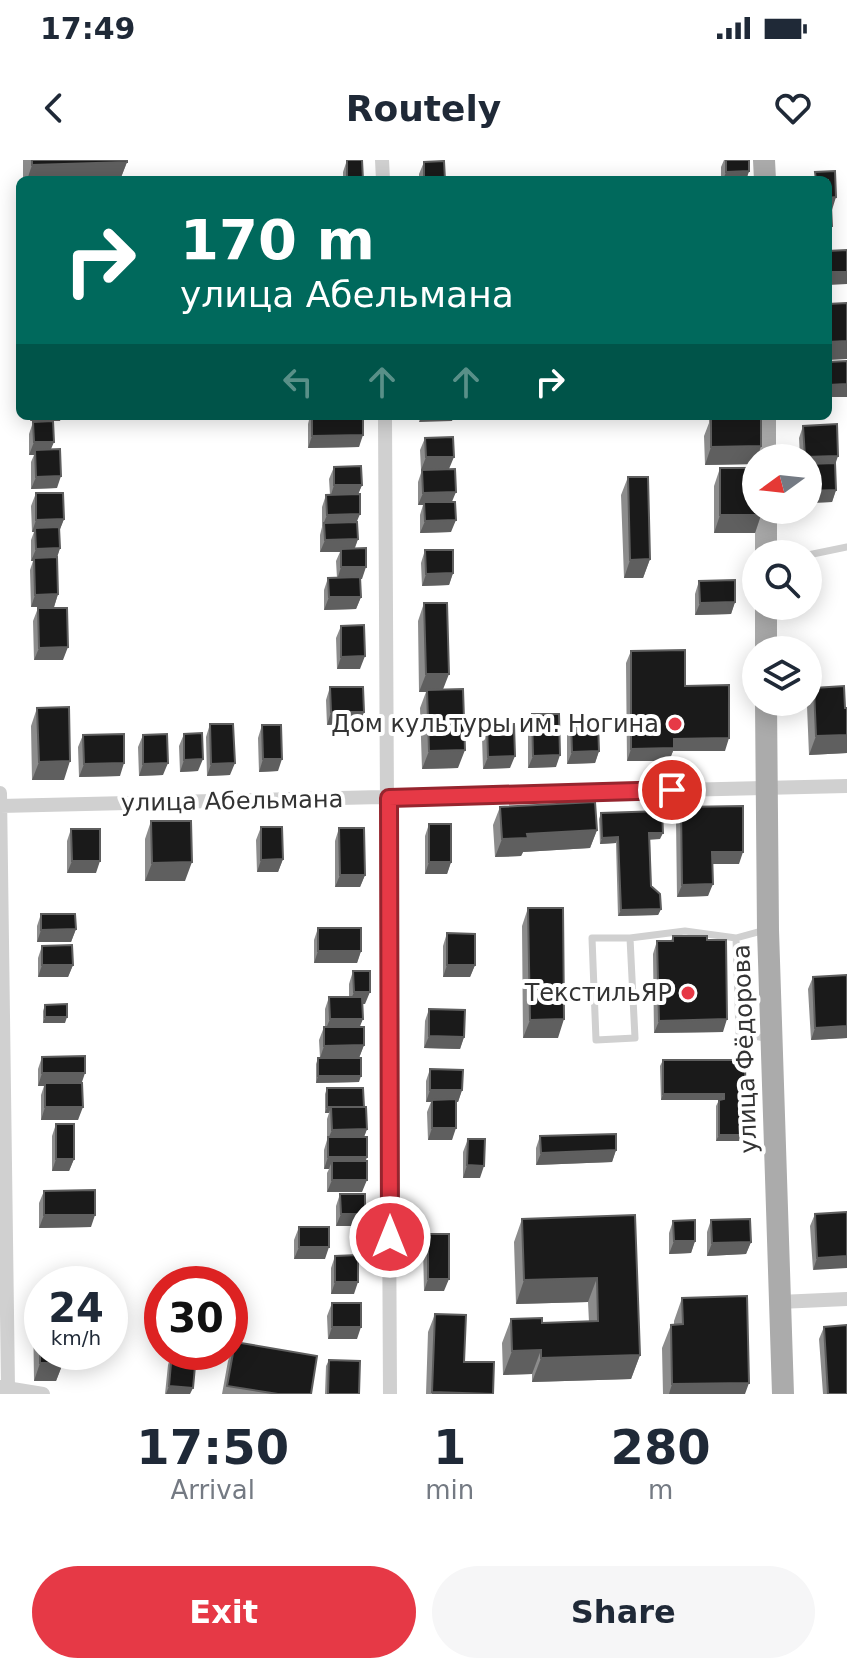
<!DOCTYPE html>
<html lang="en">
<head>
<meta charset="utf-8">
<style>
	body { margin:0; font-family:"DejaVu Sans",sans-serif; background:#f6f6f7; color:#1f2937; height:100vh; display:flex; flex-direction:column; font-size:30px; white-space:nowrap }
	* { box-sizing:border-box; margin:0 }
	p { font-size:26px; color:#747a83 }
	.icon { flex:none; width:44px; height:44px; fill:none; stroke:currentColor; stroke-width:2; stroke-linecap:round; stroke-linejoin:round }
	.map { position:relative; height:1234px; overflow:hidden }
	.panel { display:flex; flex-direction:column; background:#fff; flex:1 }
	.panel>* { flex:none }
	.hud { position:absolute; left:16px; top:16px; width:816px; height:244px; border-radius:12px; box-shadow:0 4px 20px #0003; background:#00695c; color:#fff; overflow:hidden }
	.needle { width:52px; rotate:255deg }
	.buttons { position:absolute; left:742px; top:284px; display:grid; gap:16px }
	.buttons a { display:grid; place-items:center; width:80px; height:80px; border-radius:50%; background:#fff; box-shadow:0 4px 20px #0003; font-size:40px }
	.speed { position:absolute; left:24px; top:1106px; display:flex; gap:16px; font-size:40px; font-weight:700; text-align:center }
	.speed>* { display:grid; place-content:center; width:104px; height:104px; border-radius:50%; background:#fff; box-shadow:0 4px 20px #0003; line-height:1 }
	.speed small { font-size:20px; font-weight:400 }
	.speed .limit { border:12px solid #d22; background:#fff; color:#111 }
	.pin { position:absolute; display:grid; place-items:center; width:68px; height:68px; color:#fff; margin:-34px; border:4px solid #fff; border-radius:50%; box-shadow:0 2px 8px #0007 }
	.me { position:absolute; width:88px; margin:-44px; rotate:0deg; stroke-linejoin:round; filter:drop-shadow(0 0 6px #0008) }
	.turn { display:flex; align-items:center; gap:28px; height:168px; padding:0 32px; font-size:36px }
	.turn .icon { width:104px; height:104px; stroke-width:2.5 }
	.turn b { display:block; font-size:56px; line-height:68px }
	.lanes { display:flex; align-items:center; height:76px; padding:0 32px; background:#0003; justify-content:center; gap:40px; direction:ltr }
	.lanes .off { opacity:.35 }
	.eta { display:flex; justify-content:space-evenly; align-items:center; height:136px; text-align:center }
	.eta b { font-size:48px; font-weight:800; line-height:56px }
	.cta { display:flex; gap:16px; margin-top:auto; padding:16px 32px }
	.cta a { flex:1; height:92px; border-radius:48px; background:#e63946; color:#fff; font-size:32px; font-weight:800; line-height:92px; text-align:center }
	.cta a+a { background:#f6f6f7; color:#1f2937 }
	.status { display:flex; justify-content:space-between; align-items:center; height:56px; padding:0 40px; background:#fff; direction:ltr }
	.status svg { height:22px; fill:currentColor }
	header { display:flex; justify-content:space-between; align-items:center; height:104px; padding:0 32px; background:#fff; font-size:36px; font-weight:800 }
	.map>svg:first-child { display:block }
	.lines { fill:none; stroke-linecap:round; stroke-linejoin:round }
	.service { stroke:#d0d0d0; stroke-width:7 }
	.minor { stroke:#d0d0d0; stroke-width:14 }
	.primary { stroke:#ababab; stroke-width:22 }
	.wall { fill:#8c8c8c }
	.shaded-wall { fill:#5f5f5f }
	.building { fill:#1a1a1a; stroke:#5f5f5f; stroke-width:2 }
	.route-casing { stroke:#96252e; stroke-width:20 }
	.route { stroke:#e63946; stroke-width:14 }
	.poi-dot { fill:#e63946; stroke:#fff; stroke-width:3 }
	.labels { text-anchor:middle; dominant-baseline:central; stroke-width:8; stroke-linejoin:round; paint-order:stroke }
	.poi-label { font-size:24px; fill:#333; stroke:#fff; text-anchor:end }
	.street-label { font-size:24px; fill:#333; stroke:#fff }
</style>
</head>
<body>
<div class="status"><b>17:49</b><svg viewBox="0 0 49 12"><path d="M0 12V9h3v3zM5 12V6h3v6zM10 12V3h3v9zM15 12V0h3v12zM26 1h20v11H26zM47 4h2v5h-2z"/></svg></div>
<header><svg class="icon" aria-label="back" viewBox="0 0 24 24"><path d="M15 5l-7 7 7 7"/></svg>Routely<svg class="icon" aria-label="heart" viewBox="0 0 24 24"><path d="M12 20l-8-8c-3-5 5-10 8-4 3-6 11-1 8 4z"/></svg></header>
<div class="map">
<svg width="847" height="1234" viewBox="0 0 847 1234">
	<rect width="100%" height="100%" fill="#fff"/>
	<g class="lines">
		<path class="service" d="M808 395 847 387
			M630 778 635 878 596 880 592 778H630L685 771 736 778 765 770
			M736 778 739 873 769 879"/>
		<path class="minor" d="M382 0 383 20
			M385 256 390 1234
			M0 633 8 1228
			M0 646 847 626
			M779 1142 847 1139
			M0 1227 43 1234"/>
		<path class="primary" d="M764 0 765 20
			M765 256V298
			M766 350V394
			M766 446V490
			M766 542 768 770 783 1234"/>
	</g>
	<path class="wall" d="M23 0H127V2L120 20H23Z
		M347 0 363 20H343V12Z
		M724 0H749V11L746 20H721V7Z
		M424 2 445 20H419V14Z
		M310 256H363L359 287 308 288V264Z
		M709 256H750L761 286 755 304 705 305 704 276 709 263Z
		M33 262 51 290 57 328 31 329V302L34 295H29V274Z
		M803 266 835 303 836 330 832 342 808 343V298H800L799 278Z
		M425 278 449 309 452 342 451 372 420 373V355L423 345H418V322L422 310 432 309 421 310 420 290Z
		M334 307 362 325 358 334 357 362 358 379 355 388 362 419H360L361 437 356 449 324 450V430L328 418H337L336 401 340 392H320V375L322 367V347L326 335H330L329 319Z
		M720 308 761 355 755 373H714V326Z
		M628 317 650 399 643 418H624L621 335Z
		M36 333 64 359 59 371 60 388 57 397 58 434 54 447H31L30 410 33 401H31V380L34 372H32L31 346Z
		M425 390 453 413 449 425 422 426 421 403Z
		M699 421 735 442 731 454 695 455V434Z
		M424 443 443 529 458 608 422 609 420 548 426 532H419L418 461Z
		M38 448 63 500H34L33 461Z
		M341 466 360 509H337L336 478Z
		M631 491 685 526 725 591H673L669 601H627L626 503Z
		M330 527 364 552 359 564 327 565 326 540Z
		M814 528 845 548H847V593L809 595 807 546Z
		M37 548 64 620H32L31 566Z
		M532 554 556 607 528 608V567Z
		M571 563 599 591 595 603 567 604V575Z
		M210 564 230 615 207 616 206 577Z
		M262 565 278 611 259 612 258 578Z
		M487 565 510 608 483 609 482 577Z
		M184 574 198 611 180 612 179 586Z
		M83 575 120 616 79 617 78 587Z
		M143 575 163 615 139 616 138 587Z
		M500 647 597 670 590 688 523 692 521 696 495 697 493 665Z
		M681 647 739 704H712L708 736 677 737 676 659Z
		M601 653 660 679H650L651 726 661 749 658 755 618 756 616 683 600 684 599 659Z
		M151 661 185 721H145V679Z
		M429 664 451 702 447 714H425V676Z
		M261 667 283 699 278 712H257L256 680Z
		M339 668 365 715 360 727H335V681Z
		M71 669 96 713H67V681Z
		M528 748 558 878H523L522 766Z
		M41 754 76 769 71 782H37V766Z
		M318 768 361 791 357 803H314V780Z
		M447 773 475 805 470 817H443V786Z
		M673 776 723 872 654 873 653 794 657 781H671Z
		M42 786 73 805 68 817H38V798Z
		M353 811 365 844H362L360 867 364 885 359 898H320L319 880 324 867H325V849L329 837H349V824Z
		M847 815V878L811 880 808 829 813 817Z
		M45 845 65 863H43V851Z
		M429 849 464 877 460 889 424 888 425 861Z
		M42 897 82 923 78 960H41V935L44 926H38V909Z
		M318 898 359 922 316 923V904Z
		M663 900H745L743 981H716V946L719 940H661L660 906Z
		M430 909 462 930 458 942H456L452 980H428L427 952 431 942H426V921Z
		M327 928 364 947 367 969 364 977 366 1001 362 1032H327V1013L329 1009H324V990L327 980V959L329 953H325V934Z
		M56 964 74 999 69 1011H52V976Z
		M540 976 616 990 612 1002 536 1005V988Z
		M468 979 480 1018H463V992Z
		M44 1031 91 1067 39 1068V1043Z
		M340 1034 365 1054 361 1066H336V1046Z
		M847 1052 813 1110 810 1066 815 1054Z
		M635 1055 640 1195 631 1219 532 1222V1214L503 1215 502 1183 511 1159 542 1163 589 1162 588 1142 516 1144 514 1082 522 1059Z
		M711 1060 751 1082 746 1094 707 1096V1072Z
		M673 1061 695 1081 691 1093 669 1094V1073Z
		M299 1067 325 1099H294V1080Z
		M428 1074 444 1131H424L423 1086Z
		M335 1096 354 1134H331V1108Z
		M40 1131 63 1203 56 1221H34L33 1149Z
		M682 1138 745 1234H663L662 1188 671 1165 674 1164V1161Z
		M332 1143 357 1179H328L327 1156Z
		M435 1154 464 1202 493 1234H426L428 1172Z
		M824 1167 847 1234H823L819 1179Z
		M235 1182 311 1234H222L228 1201Z
		M172 1192 190 1234H165L168 1205Z
		M329 1200 359 1234H325L326 1206Z"/>
	<path class="shaded-wall" d="M127 2 120 20H27L32 5Z
		M749 11 746 20H723L726 12Z
		M836 37 832 50H828V38Z
		M828 112H847V124L828 125Z
		M847 181V199L828 200V182Z
		M847 224V237H828V225Z
		M32 256H62L60 261H30Z
		M421 256H454L452 261 419 262Z
		M363 275 359 287 308 288 312 276Z
		M34 282H54L49 294 35 290 34 295H29Z
		M761 286 755 304 705 305 711 287Z
		M838 296 834 308 808 309V298H804Z
		M426 297H454L449 309 421 310Z
		M61 316 57 328 31 329 36 317Z
		M334 325H362L357 337 330 338Z
		M836 330 832 342 808 343V331Z
		M456 332 451 344 424 342 423 345H418L423 333Z
		M360 354 355 366 324 363 322 367 327 355Z
		M720 355H761L755 373H714Z
		M64 359 59 372 35 368 34 372H32L36 360Z
		M456 360 451 372 420 373 425 361Z
		M358 379 353 392 341 389 340 392H320L325 380Z
		M60 388 56 401 34 398 33 401H31L36 389Z
		M650 399 643 418H624L630 400Z
		M341 407H366L362 419 337 420Z
		M453 413 449 425 422 426 426 414Z
		M58 434 54 447H31L35 435Z
		M329 437H361L356 449 324 450Z
		M735 442 731 454 695 455 700 443Z
		M68 487 63 500H34L39 488Z
		M365 496 360 509H337L341 497Z
		M426 514H449L442 532H419Z
		M331 552H364L359 564 327 565Z
		M847 575V593L809 595 816 576Z
		M729 578 725 591H673L669 601H627L631 589 674 579Z
		M465 590 458 608 422 609 429 591Z
		M599 591 595 603 567 604 572 592Z
		M560 595 556 607 528 608 533 596Z
		M515 596 510 608 483 609 488 597Z
		M203 599 198 611 180 612 184 600Z
		M263 599H282L278 611 259 612Z
		M70 601 64 620H32L39 602Z
		M124 603 120 616 79 617 84 604Z
		M168 603 163 615 139 616 143 604Z
		M235 603 230 615 207 616 211 604Z
		M597 670 590 688 523 692 521 696 495 697 502 679 527 674Z
		M649 673H663L660 679 647 680Z
		M618 677 616 683 600 684 602 678Z
		M712 692H743L739 704H708Z
		M283 699 278 712H257L261 700Z
		M72 701H100L96 713H67Z
		M192 702 185 721H145L152 703Z
		M429 702H451L447 714H425Z
		M340 715H365L360 727H335Z
		M713 724 708 736 677 737 682 725Z
		M661 749 658 755 618 756 621 750Z
		M76 769 71 782H37L41 770Z
		M318 791H361L357 803H314Z
		M42 805H73L68 817H38Z
		M447 805H475L470 817H443Z
		M354 832H370L365 844H349Z
		M45 857H67L65 863H43Z
		M330 859H363L358 871H325Z
		M564 859 558 878H523L530 860Z
		M727 859 723 872 654 873 659 861Z
		M847 866V878L811 880 815 868Z
		M429 876 464 877 460 889 424 888Z
		M364 885 359 898H320L324 886Z
		M42 913H85L81 925 45 923 44 926H38Z
		M318 916H361L359 922 316 923Z
		M430 930H462L458 942H426Z
		M663 934H724L722 940H661Z
		M45 947H83L78 960H41Z
		M327 947H331L329 953H325Z
		M432 968H456L452 980H428Z
		M367 969 362 982 328 979 332 970Z
		M719 975H746L743 981H716Z
		M616 990 612 1002 536 1005 541 993Z
		M328 997H367L363 1009 332 1001 329 1009H324Z
		M56 999H74L69 1011H52Z
		M467 1005 484 1006 480 1018H463Z
		M332 1020H367L362 1032H327Z
		M341 1054H365L361 1066H336Z
		M44 1055H95L91 1067 39 1068Z
		M674 1081H695L691 1093 669 1094Z
		M751 1082 746 1094 707 1096 712 1083Z
		M299 1087H329L325 1099H294Z
		M847 1096V1108L813 1110 817 1098Z
		M597 1118 588 1142 516 1144 524 1120Z
		M428 1119H449L444 1131H424Z
		M335 1122H358L354 1134H331Z
		M332 1167H361L357 1179H328Z
		M541 1190 532 1214 503 1215 512 1191Z
		M640 1195 631 1219 532 1222 541 1198Z
		M40 1203H63L56 1221H34Z
		M749 1223 745 1234H669L672 1224Z
		M169 1226 193 1228 190 1234H166Z
		M432 1232 493 1234H432Z"/>
	<path class="building" d="M32 0H127V2L32 5Z
		M347 0H362L363 20H347Z
		M726 0H749V11L726 12Z
		M444 1 445 20H424V2Z
		M835 11 836 37 828 38V20H816L815 12Z
		M831 46 832 66H828V47Z
		M847 90V112H828V91Z
		M847 143V181L828 182V144Z
		M847 201V224L828 225V202Z
		M312 256H363V275L312 276Z
		M714 256H750L714 258Z
		M711 258H761V286L711 287Z
		M53 261 54 282H34L33 262Z
		M837 264 838 296 805 297 803 266Z
		M453 277 454 297H426L425 278Z
		M60 289 61 316 36 317 35 290Z
		M835 303 836 330 808 331V304Z
		M361 306 362 325H334V307Z
		M720 308H756V350H761V355H720Z
		M455 309 456 332 423 333 422 310Z
		M628 317H648L650 399 630 400Z
		M36 333H63L64 359 36 360Z
		M360 334V354L327 355 326 335Z
		M424 342H455L456 360 425 361Z
		M357 362 358 379 325 380 324 363Z
		M59 367 60 388 36 389 35 368Z
		M366 388V407H341V389Z
		M425 390H453V413L426 414Z
		M57 397 58 434 35 435 34 398Z
		M360 417 361 437H329L328 418Z
		M735 420V442L700 443 699 421Z
		M424 443H447L449 514H426Z
		M38 448H67L68 487 39 488Z
		M364 465 365 496 341 497V466Z
		M685 490V526L729 525V578L674 579V588L631 589V491Z
		M844 526 845 548H847V575L816 576 814 528Z
		M330 527H363L364 552H331Z
		M463 529 465 590 429 591 427 530Z
		M69 547 70 601 39 602 37 548Z
		M532 554H559L560 595 533 596Z
		M598 562 599 591 572 592 571 563Z
		M210 564H233L235 603 211 604Z
		M514 564 515 596 488 597 487 565Z
		M262 565H281L282 599H263Z
		M202 573 203 599 184 600V574Z
		M124 574V603L84 604 83 575Z
		M167 574 168 603 143 604V575Z
		M595 642 597 670 527 674 528 678 502 679 500 647Z
		M743 646V692H712L713 724 682 725 681 647Z
		M662 651 663 673H649L651 726 660 734 661 749 621 750 618 677 602 678 601 653Z
		M151 661H191L192 702 152 703Z
		M429 664H451V702H429Z
		M261 667H282L283 699 261 700Z
		M339 668H364L365 715H340Z
		M71 669H100V701H72Z
		M528 748H563L564 859 530 860Z
		M41 754H75L76 769 41 770Z
		M318 768H361V791H318Z
		M447 773 475 774V805H447Z
		M673 776H707V780H726L727 859 659 861 657 781H673Z
		M72 785 73 805H42V786Z
		M353 811H370V832H354Z
		M847 815V866L815 868 813 817Z
		M329 837H362L363 859H330Z
		M67 844V857H45V845Z
		M429 849 465 850 464 877 429 876Z
		M324 867H364V885L324 886Z
		M85 896V913H42V897Z
		M318 898H361V916H318Z
		M663 900H745L746 975H719V940L724 939V934H663Z
		M430 909 463 910 462 930H430Z
		M45 923H82L83 947H45Z
		M327 928H363L364 947H327Z
		M456 939V968H432V940Z
		M331 947H366L367 969 332 970Z
		M56 964H74V999H56Z
		M616 974V990L541 993 540 976Z
		M328 977H367V997H328Z
		M468 979H485L484 1006 467 1005Z
		M332 1001H367V1020H332Z
		M95 1030V1055H44V1031Z
		M340 1034H365V1054H341Z
		M847 1052V1096L817 1098 815 1054Z
		M635 1055 640 1195 541 1198V1190L512 1191 511 1159 542 1158V1163L598 1161 597 1118 524 1120 522 1059Z
		M750 1059 751 1082 712 1083 711 1060Z
		M695 1060V1081H674L673 1061Z
		M299 1067H329V1087H299Z
		M428 1074H449V1119H428Z
		M358 1095V1122H335V1096Z
		M40 1131H42V1192H63V1203H40Z
		M747 1136 749 1223 672 1224 671 1165 683 1164 682 1138Z
		M332 1143H361V1167H332Z
		M435 1154 466 1155 464 1202H494L493 1234 432 1232Z
		M847 1165V1234H828L824 1167Z
		M235 1182 317 1196 311 1234H278L227 1226Z
		M172 1192 196 1195 193 1228 169 1226Z
		M329 1200 360 1201 359 1234H328Z"/>
	<g class="lines">
		<defs>
			<path id="route" d="M390 1077 389 638 672 630"/>
		</defs>
		<use href="#route" class="route-casing"/>
		<use href="#route" class="route"/>
	</g>
	<g class="poi-dot">
		<circle cx="675" cy="564" r="8"/>
		<circle cx="688" cy="833" r="8"/>
	</g>
	<g class="labels">
		<g class="poi-label">
			<text x="659" y="564">Дом культуры им. Ногина</text>
			<text x="672" y="833">ТекстильЯР</text>
		</g>
		<g class="street-label">
			<text transform="translate(232 641) rotate(-1)">улица Абельмана</text>
			<text transform="translate(745 889) rotate(-92)">улица Фёдорова</text>
		</g>
	</g>
</svg>
<div class="buttons">
<a><svg class="needle" viewBox="-14 -14 28 28"><path d="M0-13l5 13h-10z" fill="#e53935"/><path d="M0 13l5-13h-10z" fill="#747a83"/></svg></a>
<a><svg class="icon" aria-label="search" viewBox="0 0 24 24"><circle cx="10" cy="10" r="6"/><path d="M15 15l6 6"/></svg></a>
<a><svg class="icon" aria-label="layers" viewBox="0 0 24 24"><path d="M12 4l9 5-9 5-9-5zM3 14l9 5 9-5"/></svg></a>
</div>
<div class="speed"><div>24<small>km/h</small></div><div class="limit">30</div></div>
<div class="pin" style="left:672px;top:630px;background:#d93025"><svg class="icon" aria-label="arrive" viewBox="0 0 24 24"><path d="M6 21V4h12l-3 4 3 4H6"/></svg></div>
<svg class="me" style="left:390px;top:1077px" viewBox="-20 -20 40 40"><circle r="17" fill="#e63946" stroke="#fff" stroke-width="3"/><path d="M0-11L8 9 0 5-8 9z" fill="#fff"/></svg>
<div class="hud">
<div class="turn"><svg class="icon" aria-label="right" viewBox="0 0 24 24"><path d="M7 20v-9h11M14 6l5 5-5 5"/></svg><div><b>170 m</b>улица Абельмана</div></div>
<div class="lanes"><svg class="icon off" aria-label="left" viewBox="0 0 24 24"><path d="M17 20v-9H6M10 6l-5 5 5 5"/></svg><svg class="icon off" aria-label="ahead" viewBox="0 0 24 24"><path d="M12 20V5M6 11l6-6 6 6"/></svg><svg class="icon off" aria-label="ahead" viewBox="0 0 24 24"><path d="M12 20V5M6 11l6-6 6 6"/></svg><svg class="icon" aria-label="right" viewBox="0 0 24 24"><path d="M7 20v-9h11M14 6l5 5-5 5"/></svg></div>
</div>
</div>
<section class="panel">
<div class="eta">
<div><b>17:50</b><p>Arrival</p></div>
<div><b>1</b><p>min</p></div>
<div><b>280</b><p>m</p></div>
</div>
<div class="cta"><a>Exit</a><a>Share</a></div>
</section>
</body>
</html>
